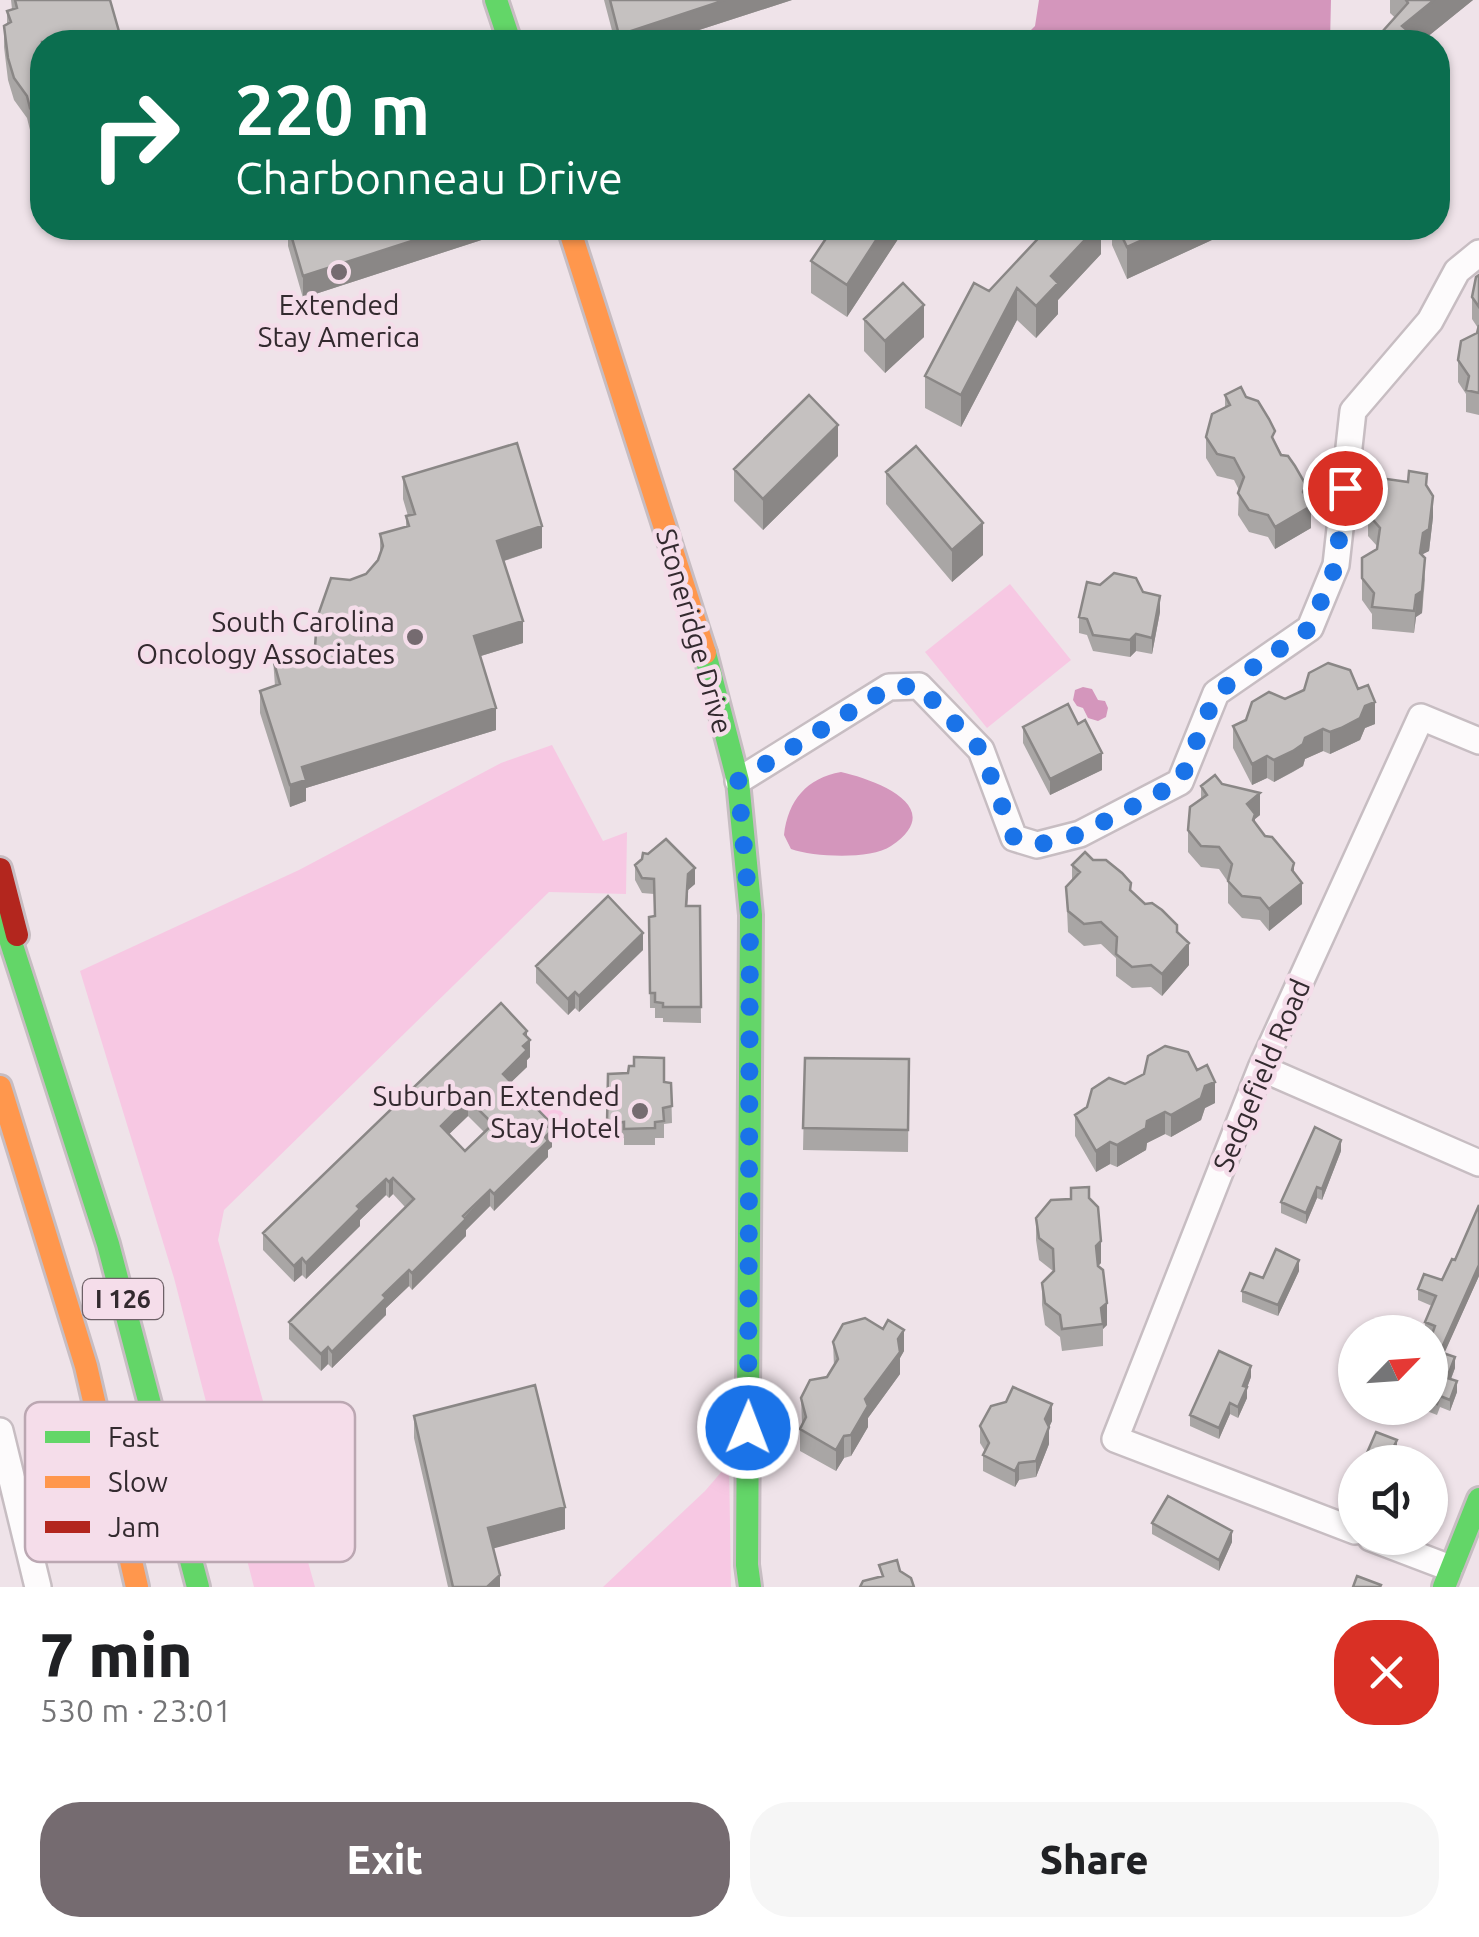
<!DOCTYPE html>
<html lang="en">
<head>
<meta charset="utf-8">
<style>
	body { margin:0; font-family:Ubuntu,sans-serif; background:#f6f6f6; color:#202124; height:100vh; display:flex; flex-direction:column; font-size:38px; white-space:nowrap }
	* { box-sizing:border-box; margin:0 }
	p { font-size:32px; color:#757577 }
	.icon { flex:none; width:55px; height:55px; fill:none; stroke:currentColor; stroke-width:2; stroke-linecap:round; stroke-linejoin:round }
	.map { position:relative; height:1587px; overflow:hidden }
	.sheet { display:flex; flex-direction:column; background:#fff; flex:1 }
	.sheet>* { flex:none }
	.hud { position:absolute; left:30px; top:30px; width:1420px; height:210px; border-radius:40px; box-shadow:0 2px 8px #0004; background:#0b6e4f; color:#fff; overflow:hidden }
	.needle { width:65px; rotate:65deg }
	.tools { position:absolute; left:1338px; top:1315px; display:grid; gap:20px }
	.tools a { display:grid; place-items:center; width:110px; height:110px; border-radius:50%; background:#fff; box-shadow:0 2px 8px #0004; font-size:50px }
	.pin { position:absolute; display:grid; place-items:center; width:85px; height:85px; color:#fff; margin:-42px; border:5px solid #fff; border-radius:50%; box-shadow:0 2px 10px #0007 }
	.me { position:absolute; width:110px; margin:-55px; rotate:1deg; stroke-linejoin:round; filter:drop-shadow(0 0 8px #0008) }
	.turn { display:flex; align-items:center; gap:35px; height:210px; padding:0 40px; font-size:45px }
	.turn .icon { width:130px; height:130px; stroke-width:2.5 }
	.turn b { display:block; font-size:70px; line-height:85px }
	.round { display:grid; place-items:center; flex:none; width:105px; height:105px; border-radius:40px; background:#f6f6f6 }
	.overview { display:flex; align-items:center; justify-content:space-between; height:170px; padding:0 40px }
	h1 { font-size:60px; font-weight:800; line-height:75px }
	.primary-button { display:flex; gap:20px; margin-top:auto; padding:20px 40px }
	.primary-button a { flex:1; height:115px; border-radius:40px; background:#756b70; color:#fff; font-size:40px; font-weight:800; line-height:115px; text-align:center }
	.primary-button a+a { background:#f6f6f6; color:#202124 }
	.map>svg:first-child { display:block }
	.green { fill:#f7c8e3 }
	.water { fill:#d496bc }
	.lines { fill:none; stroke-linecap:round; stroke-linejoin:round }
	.street-casing { stroke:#c7bdc2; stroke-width:30 }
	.fast-casing { stroke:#c7bdc2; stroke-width:28 }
	.slow-casing { stroke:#c7bdc2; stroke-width:28 }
	.jam-casing { stroke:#c7bdc2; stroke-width:28 }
	.street { stroke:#fdfbfc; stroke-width:25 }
	.fast { stroke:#63d668; stroke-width:22 }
	.slow { stroke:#ff974d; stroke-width:22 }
	.jam { stroke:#b3261e; stroke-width:22 }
	.wall { fill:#a9a6a5; fill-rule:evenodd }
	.shaded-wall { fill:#8a8786 }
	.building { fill:#c5c1c0; stroke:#8a8786; stroke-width:2.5; fill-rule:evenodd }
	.route { stroke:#1a73e8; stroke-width:18; stroke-dasharray:0 32.4 }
	.poi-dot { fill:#756b70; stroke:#f5ddea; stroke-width:4 }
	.labels { text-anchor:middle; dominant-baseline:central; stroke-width:9; stroke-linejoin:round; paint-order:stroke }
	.shield { fill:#f5ddea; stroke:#6d6067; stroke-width:2.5 }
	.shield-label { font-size:25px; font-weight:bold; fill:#332a2f }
	.poi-label { font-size:28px; fill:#332a2f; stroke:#f5ddea; text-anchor:end }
	.street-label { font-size:28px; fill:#332a2f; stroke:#f5ddea }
	.key { fill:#f5ddea; stroke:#bba7b2; stroke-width:2.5 }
	.key-label { font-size:28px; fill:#332a2f }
</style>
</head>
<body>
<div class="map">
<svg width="1479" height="1587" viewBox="0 0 1479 1587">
	<rect width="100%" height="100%" fill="#efe3e9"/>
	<path class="green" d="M1010 584 1071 660 987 728 925 652Z
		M552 745 603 841 627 832 626 894 549 892 224 1210 218 1240 315 1587H254L174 1278 80 971 299 870 501 763Z
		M535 1085 571 1121 555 1137 519 1100Z
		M729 1463 731 1587H603L705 1491Z"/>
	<path class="water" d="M1039 0H1331L1330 42H1019L1035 26Z
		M941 228H1032L1019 234 960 240Z
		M1083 687 1092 689 1098 700 1105 701 1108 708 1106 717 1098 721 1088 718 1083 708 1077 706 1073 700 1075 690Z
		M841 772C876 780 949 807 891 846 870 860 814 857 791 849L784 835C788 800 807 778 841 772Z"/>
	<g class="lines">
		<defs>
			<path id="street" d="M738 781 889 687 919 686 981 750 1014 838 1037 845 1080 834 1180 782 1216 693 1310 628 1336 565 1353 411 1430 321 1457 271 1479 253
				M1261 1068 1479 1163
				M0 1431 38 1587
				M1355 1531 1115 1439 1261 1068 1421 717 1479 741
				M1371 1538 1450 1568"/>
			<path id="fast" d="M496 0 510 42
				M705 653 738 781 751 915 747 1565 750 1587
				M0 908 108 1244 198 1587
				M1444 1587 1479 1499"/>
			<path id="slow" d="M569 228 705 653
				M0 1087 86 1366 137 1587"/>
			<path id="jam" d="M0 869 17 935"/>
		</defs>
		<use href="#street" class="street-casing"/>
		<use href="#fast" class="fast-casing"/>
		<use href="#slow" class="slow-casing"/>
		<use href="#jam" class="jam-casing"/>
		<use href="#street" class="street"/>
		<use href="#fast" class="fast"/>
		<use href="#slow" class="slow"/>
		<use href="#jam" class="jam"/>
	</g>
	<path class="wall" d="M11 0H110L42 42V139L37 127 30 130 27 118 14 100 8 80 4 47V26L7 24V11L12 9Z
		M604 0H792L662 42H615Z
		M1390 0H1473L1421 42 1390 13Z
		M288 228H503V233L303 298 288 246Z
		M904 228V230L847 317 811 293V261Z
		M1101 228V254L1058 300V314L1036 338 1017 320 961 427 925 408V376L989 291Z
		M1112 228H1225V234L1127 279 1112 245Z
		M1253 228H1274L1269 236Z
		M1479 275V415L1466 412V394L1458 382V360L1477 333 1478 328 1472 319V297Z
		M864 319 924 337 885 373 864 351Z
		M1225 395 1246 397 1275 442 1306 497 1311 528 1275 549 1268 537 1249 532 1238 515 1239 490 1234 480 1217 476 1206 458V437L1225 407Z
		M838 456 763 530 734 501V469Z
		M886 472 983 555 952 582 886 504Z
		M403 477 542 548 504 561 523 643 481 656 496 730 306 788V801L290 807 260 713V691L275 686 273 659 315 647 350 580 366 574 378 560 380 554V534L406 527V516H408L403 499Z
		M1427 487 1433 517 1429 551 1423 554 1425 580 1422 613 1416 617 1414 633 1372 629V614L1362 600V558L1377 549V546L1368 536V514Z
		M1143 592 1160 612 1152 654 1136 651 1130 657 1093 651 1087 635 1079 633V617Z
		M1285 699 1375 724 1365 728 1360 740 1341 749 1330 754 1323 751 1305 759 1303 766 1293 772 1274 782 1267 778 1252 785 1233 748V726Z
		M1023 727 1102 770 1050 795 1023 743Z
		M1222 784 1260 815 1255 819V822L1294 873 1302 904 1269 931 1260 920 1242 918 1228 903V882L1219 869 1201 867 1188 852V830L1201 799V786Z
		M1093 860 1131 890 1177 933 1189 965 1162 996 1151 987 1132 988 1116 976V958L1101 944 1084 946 1068 932 1066 887 1072 880V865Z
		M635 865 695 884 688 890 687 906H700L701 1023 663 1022V1018H655V1008H650L649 917H655L654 894 642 893 635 880Z
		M643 950 579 1012 575 1008 568 1015 536 983V966Z
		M527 1037 530 1057 527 1060V1067L511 1082 549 1128 552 1147 548 1150V1157L494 1211 490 1206 466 1230V1236L412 1290 409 1286 386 1308V1315L332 1368 328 1364 321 1371 289 1339V1322L405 1207 393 1194 389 1198 386 1195 360 1220V1226L306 1279 302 1275 294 1282 263 1250V1233ZM468 1116 484 1132 465 1151 449 1134Z
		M805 1058 909 1059 908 1152 803 1150Z
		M628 1073 664 1082 671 1083 672 1123 664 1124V1138H655V1145H624V1138L607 1140 608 1074Z
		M1215 1103 1205 1108 1201 1120 1171 1137 1165 1134 1147 1143 1146 1150 1117 1167 1110 1164 1096 1172 1075 1136V1115Z
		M1341 1151 1322 1200 1317 1198 1306 1224 1281 1213V1202Z
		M1089 1198 1101 1263 1098 1266 1107 1325 1103 1329V1346L1062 1351 1060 1337 1045 1325 1042 1305V1283L1053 1271 1039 1260 1036 1240V1218Z
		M1479 1205V1276L1444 1353 1455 1368 1451 1379 1457 1392 1450 1411 1440 1407 1437 1415 1419 1408H1430V1340L1432 1336 1430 1335V1332H1425V1322L1432 1306 1418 1300V1289L1442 1280 1455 1260Z
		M1299 1271 1278 1316 1242 1302V1291L1263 1278Z
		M833 1342 904 1351 900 1358V1374L868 1418V1427L851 1456 844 1458 836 1471 800 1451V1429L802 1424 801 1398 827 1377 834 1367Z
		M1251 1377 1247 1387V1398L1238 1418 1230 1414 1219 1439 1190 1426V1415Z
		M414 1416 565 1529 493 1548 500 1587H448L414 1438Z
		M1052 1421 1049 1427V1444L1036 1477 1019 1480 1015 1487 983 1471V1455L985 1451 980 1443V1426Z
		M1152 1523 1232 1542 1219 1571 1152 1534Z"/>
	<path class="shaded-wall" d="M725 0H792L662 42H619V35Z
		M1434 0H1473L1421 42 1402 26Z
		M37 105V127L30 130V108Z
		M452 228H503V233L303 298V276Z
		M884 228H904V230L847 317V285Z
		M1096 228H1101V254L1058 300V314L1036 338V306L1051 276Z
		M1169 228H1225V234L1127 279V247Z
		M1017 288V320L961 427V395Z
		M924 305V337L885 373V341Z
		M838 425V456L763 530V499Z
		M1306 485V507L1311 506V528L1275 549V527L1303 492Z
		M1433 496V517L1429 551 1423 554 1420 553 1423 533Z
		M983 523V555L952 582V550Z
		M542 526V548L497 563V541Z
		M1425 558 1422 613 1416 617 1414 633 1416 595Z
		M1160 596V612L1152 654V638Z
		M523 621V643L474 658V636Z
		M1136 634V651L1130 657V640Z
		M1375 702V724L1365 728 1360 740 1330 754V732L1365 706Z
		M496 708V730L306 788V801L290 807V785L302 767Z
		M1323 729V751L1305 759 1303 766 1274 782V760L1305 738Z
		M1102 753V770L1050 795V779Z
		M1267 756V778L1252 785V764Z
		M1260 793V815L1255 819V835L1247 804Z
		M1294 863V885L1302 883V904L1269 931V909L1292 870Z
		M695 868V884L688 890 686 922 688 874Z
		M643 933V950L579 1012V996Z
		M1189 943V965L1162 996V974Z
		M575 992V1008L568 1015V999Z
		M527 1031V1043L530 1040V1057L527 1060V1067L503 1090V1074Z
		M1215 1082V1103L1205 1108 1201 1120 1171 1137V1115L1205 1086Z
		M468 1099V1116L441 1142V1126Z
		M1165 1112V1134L1147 1143 1146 1150 1117 1167V1145L1147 1121Z
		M549 1121V1133L552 1130V1147L548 1150V1157L494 1211V1194Z
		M1341 1140V1151L1322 1200V1189Z
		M1110 1142V1164L1096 1172V1151Z
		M393 1178V1194L389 1198V1182Z
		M386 1179V1195L360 1220V1226L306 1279V1263L357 1206Z
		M1317 1187V1198L1306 1224V1213Z
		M490 1190V1206L466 1230V1236L412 1290V1273Z
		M1101 1241V1263L1096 1268V1246Z
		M302 1258V1275L294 1282V1266Z
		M1299 1260V1271L1278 1316V1305Z
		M1479 1265V1276L1440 1363V1352Z
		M409 1270V1286L386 1308V1315L332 1368V1352L383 1295Z
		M1107 1303V1325L1103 1329 1101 1308Z
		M904 1330V1351L900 1358V1374L868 1418V1427L851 1456V1435L865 1399Z
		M328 1347V1364L321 1371V1354Z
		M1455 1357V1368L1447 1389V1378Z
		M1251 1366V1377L1247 1388V1398L1238 1418V1407L1243 1386Z
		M1457 1381V1392L1450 1411V1400Z
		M1230 1403V1414L1219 1439V1428Z
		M1052 1404V1421L1045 1436V1419Z
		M1049 1427V1444L1036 1477V1461Z
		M844 1436V1458L836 1471V1450Z
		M1397 1440V1451L1391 1462 1390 1454Z
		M1019 1463V1480L1015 1487V1471Z
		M565 1507V1529L488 1550V1528Z
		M1232 1531V1542L1219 1571V1560Z
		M500 1575V1587H487Z"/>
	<path class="building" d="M15 0H110L122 42H42V117L37 105 30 108 27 96 14 78 8 58 4 26 11 22 7 11 17 8Z
		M610 0H725L619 35Z
		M1406 0H1434L1402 26 1421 42H1373L1408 3Z
		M289 228H452L303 276Z
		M833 228H884L847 285 811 261Z
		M1048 228H1096L1051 276 1058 283 1036 306 1017 288 961 395 925 376 974 283 989 291Z
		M1118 228H1169L1127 247Z
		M1479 275V307L1472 297 1476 277Z
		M903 283 924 305 885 341 864 319Z
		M1479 325V393L1466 390 1469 376 1458 360 1461 341 1477 333Z
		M1241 387 1246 397 1258 401 1269 419 1275 431 1272 437 1281 455 1288 456 1295 466 1306 485 1303 492 1311 506 1275 527 1268 515 1249 510 1238 493 1244 477 1234 458 1217 454 1206 437 1212 414 1230 405 1225 395Z
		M809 395 838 425 763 499 734 469Z
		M517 443 542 526 497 541 523 621 474 636 496 708 302 767 306 780 290 785 260 691 280 684 273 659 315 647 317 618 331 578 350 580 366 574 378 560 383 546 380 534 409 526 406 516 415 514 403 477Z
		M916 446 983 523 952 550 886 472Z
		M1409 471 1427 474 1426 485 1433 496 1429 529 1423 533 1420 553 1425 558 1422 591 1416 595 1414 611 1372 607 1374 593 1362 578V558L1377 549 1380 528 1368 514 1370 494 1387 479 1408 482Z
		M1114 573 1136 578 1143 592 1160 596 1152 638 1136 634 1130 640 1093 635 1087 619 1079 617 1087 582 1100 585Z
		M1328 663 1350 670 1358 689 1368 685 1375 702 1365 706 1360 718 1341 728 1330 732 1323 729 1305 738 1303 744 1293 751 1274 760 1267 756 1252 764 1233 726 1246 720 1252 702 1269 692 1285 699 1304 690 1309 673Z
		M1068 704 1078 724 1085 720 1102 753 1050 779 1023 727Z
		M1215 775 1222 784 1260 793 1247 804 1255 814 1253 820 1265 836 1272 837 1294 863 1292 870 1302 883 1269 909 1260 898 1242 896 1228 881 1232 864 1219 847 1201 846 1188 830 1190 807 1207 795 1201 786Z
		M666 839 695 868 688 874 686 906H700L701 1007H663V1003L655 1002V993H650L649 917 655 916 654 879 642 878 635 865 642 859 643 853 648 854Z
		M1085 852 1093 860H1106L1122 873 1131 883 1130 890 1145 904 1152 903 1162 910 1177 925V932L1189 943 1162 974 1151 965 1132 967 1116 954 1117 937 1101 922 1084 924 1068 911 1066 887 1080 872 1072 865Z
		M608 896 643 933 579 996 575 992 568 999 536 966Z
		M501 1003 527 1031 524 1034 530 1040 523 1046 527 1050 503 1074 549 1121 545 1124 552 1130 545 1137 548 1141 494 1194 490 1190 463 1216 466 1219 412 1273 409 1270 383 1295 386 1298 332 1352 328 1347 321 1354 289 1322 414 1199 393 1178 389 1182 386 1179 357 1206 360 1209 306 1263 302 1258 294 1266 263 1233ZM468 1099 493 1124 465 1151 441 1126Z
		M1165 1046 1188 1052 1197 1070 1207 1065 1215 1082 1205 1086 1201 1098 1171 1115 1165 1112 1147 1121 1146 1128 1117 1145 1110 1142 1096 1151 1075 1115 1087 1107 1092 1089 1109 1078 1125 1084 1144 1074 1148 1056Z
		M634 1057 664 1058V1082L671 1083 672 1106 663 1108 664 1121 655 1122V1128L624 1129V1122L607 1124 608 1074 628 1073 629 1066H634Z
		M805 1058 909 1059 908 1130 803 1128Z
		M1315 1127 1341 1140 1322 1189 1317 1187 1306 1213 1281 1202Z
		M1089 1187V1198L1098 1207 1101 1241 1096 1246 1098 1266 1103 1270 1107 1303 1101 1308 1103 1324 1062 1329 1060 1315 1045 1303 1042 1283 1054 1271 1053 1249 1039 1238 1036 1218 1051 1200 1071 1199V1188Z
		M1479 1205V1265L1440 1352 1455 1357 1447 1378 1457 1381 1450 1400 1440 1396 1437 1404 1430 1401V1340L1435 1326 1425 1322 1436 1296 1418 1289 1424 1274 1442 1280 1452 1259 1455 1260Z
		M1276 1249 1299 1260 1278 1305 1242 1291 1250 1273 1263 1278Z
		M865 1318 883 1329 888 1320 904 1330 898 1339 900 1352 865 1399 868 1406 851 1435 844 1436 836 1450 800 1429 806 1417 801 1398 810 1380 827 1377 838 1359 833 1342 843 1324Z
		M1219 1351 1251 1366 1243 1386 1247 1387 1238 1407 1230 1403 1219 1428 1190 1415Z
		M535 1385 565 1507 488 1528 500 1575 487 1587H453L414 1416Z
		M1013 1387 1052 1404 1045 1419 1049 1427 1036 1461 1019 1463 1015 1471 983 1455 989 1443 980 1426 991 1406 1006 1402Z
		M1376 1432 1397 1440 1390 1454 1397 1457 1395 1462H1363Z
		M1168 1496 1232 1531 1219 1560 1152 1523Z
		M897 1560 900 1571 911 1578 914 1587H860L863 1581 883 1576 879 1565Z
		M1357 1576 1381 1585 1380 1587H1353Z"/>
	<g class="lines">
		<path class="route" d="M748 1428 750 915 738 781 890 687 919 686 981 750 1014 838 1037 845 1080 834 1180 782 1216 693 1310 628 1336 565 1345 488"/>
	</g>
	<g class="poi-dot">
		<circle cx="339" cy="272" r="10"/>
		<circle cx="415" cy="637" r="10"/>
		<circle cx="640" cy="1111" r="10"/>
	</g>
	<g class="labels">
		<rect class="shield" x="83" y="1279" width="80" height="40" rx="8"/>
		<g class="shield-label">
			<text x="123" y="1299">I 126</text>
		</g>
		<g class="poi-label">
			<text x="339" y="304" text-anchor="middle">Extended<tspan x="339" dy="32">Stay America</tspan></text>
			<text x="395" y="621">South Carolina<tspan x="395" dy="32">Oncology Associates</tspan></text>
			<text x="620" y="1095">Suburban Extended<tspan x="620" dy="32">Stay Hotel</tspan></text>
		</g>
		<g class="street-label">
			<text transform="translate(695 631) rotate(74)">Stoneridge Drive</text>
			<text transform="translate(1261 1075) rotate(-67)">Sedgefield Road</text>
		</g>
	</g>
	<rect x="25" y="1402" width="330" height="160" rx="15" class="key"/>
	<rect x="45" y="1431" width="45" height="12" fill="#63d668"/>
	<rect x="45" y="1476" width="45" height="12" fill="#ff974d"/>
	<rect x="45" y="1521" width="45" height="12" fill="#b3261e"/>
	<g class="key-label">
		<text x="108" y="1447">Fast</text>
		<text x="108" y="1492">Slow</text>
		<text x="108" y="1537">Jam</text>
	</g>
</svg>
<div class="tools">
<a><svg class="needle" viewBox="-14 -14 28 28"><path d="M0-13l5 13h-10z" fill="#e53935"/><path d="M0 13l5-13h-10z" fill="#757577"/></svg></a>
<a><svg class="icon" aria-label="sound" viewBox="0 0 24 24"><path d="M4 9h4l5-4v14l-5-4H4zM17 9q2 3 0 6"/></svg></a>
</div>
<div class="pin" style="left:1345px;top:488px;background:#d93025"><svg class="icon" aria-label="arrive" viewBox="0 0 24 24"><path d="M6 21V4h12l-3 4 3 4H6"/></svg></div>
<svg class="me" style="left:748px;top:1428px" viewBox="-20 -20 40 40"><circle r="17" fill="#1a73e8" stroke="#fff" stroke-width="3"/><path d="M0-11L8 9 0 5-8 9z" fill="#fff"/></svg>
<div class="hud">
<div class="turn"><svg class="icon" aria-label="right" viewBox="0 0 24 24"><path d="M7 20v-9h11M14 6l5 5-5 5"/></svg><div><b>220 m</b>Charbonneau Drive</div></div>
</div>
</div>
<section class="sheet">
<div class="overview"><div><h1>7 min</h1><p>530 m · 23:01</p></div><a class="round" style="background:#d93025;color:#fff"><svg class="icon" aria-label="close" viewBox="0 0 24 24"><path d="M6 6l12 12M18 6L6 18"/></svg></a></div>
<div class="primary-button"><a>Exit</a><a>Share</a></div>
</section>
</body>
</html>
